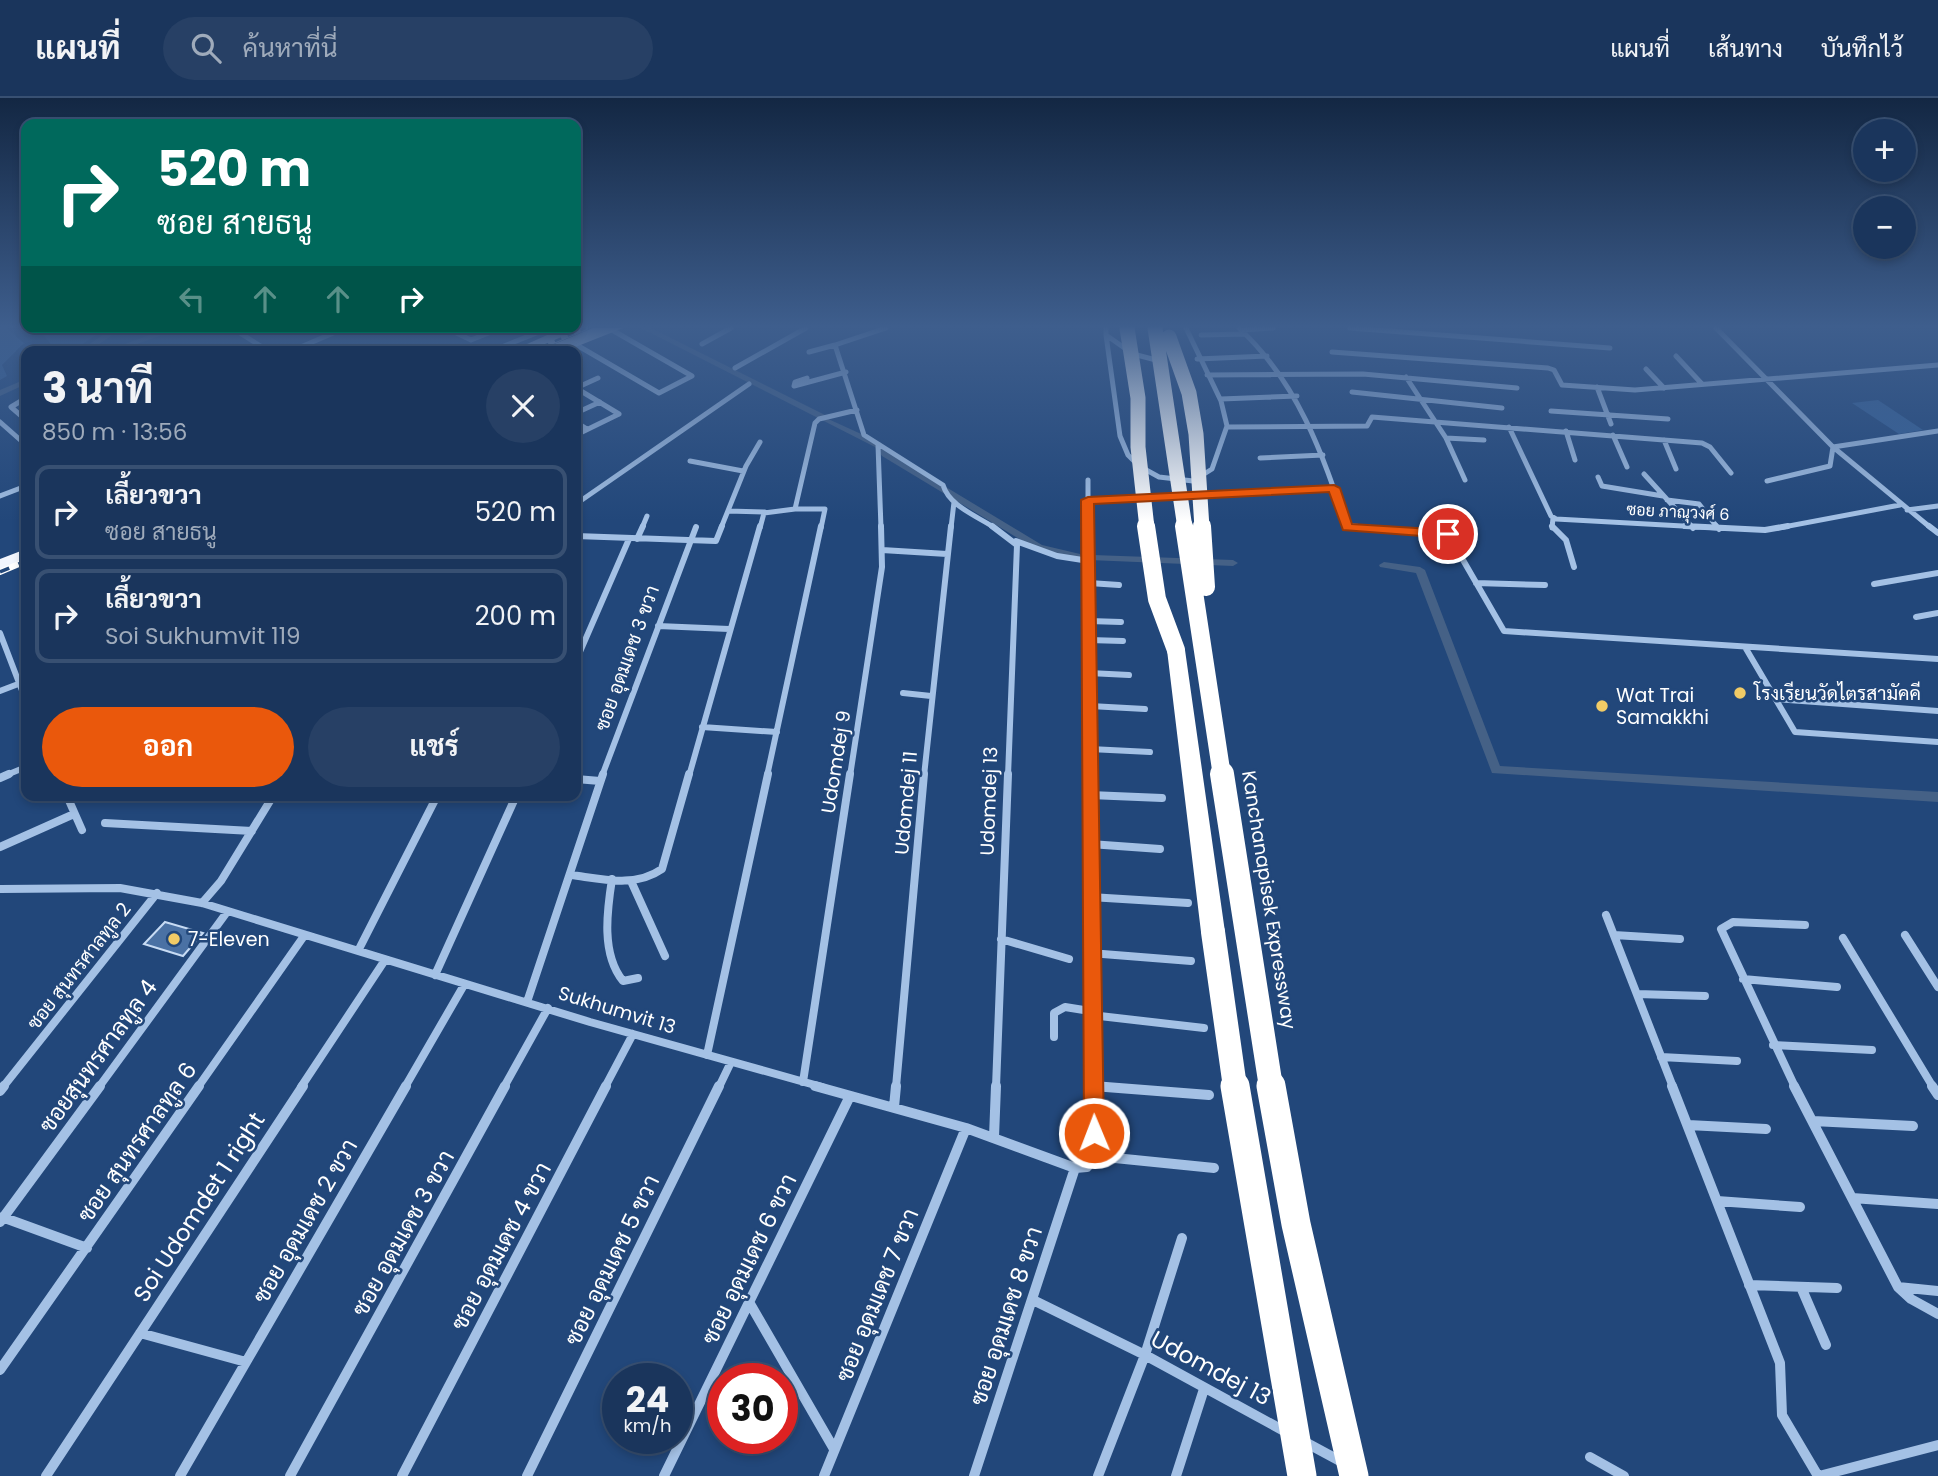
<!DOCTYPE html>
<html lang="th">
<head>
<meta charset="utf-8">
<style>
	body { margin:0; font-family:Poppins,Sarabun,sans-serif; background:#274065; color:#f1f3f6; height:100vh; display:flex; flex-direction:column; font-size:26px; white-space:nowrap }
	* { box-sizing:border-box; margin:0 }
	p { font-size:23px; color:#9fabbb }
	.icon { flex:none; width:38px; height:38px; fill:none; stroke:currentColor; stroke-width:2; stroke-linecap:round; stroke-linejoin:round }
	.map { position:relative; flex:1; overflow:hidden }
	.side { position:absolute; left:21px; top:248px; width:560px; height:455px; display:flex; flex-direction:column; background:#1a355c; border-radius:14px; box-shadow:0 4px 10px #0003,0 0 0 2px #385072 }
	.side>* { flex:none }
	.top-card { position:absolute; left:21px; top:21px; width:560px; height:214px; border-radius:14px; box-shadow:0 4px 10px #0003,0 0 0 2px #385072; background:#00695c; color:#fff; overflow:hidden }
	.controls { position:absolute; left:1853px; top:21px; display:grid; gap:14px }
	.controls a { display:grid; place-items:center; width:63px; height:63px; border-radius:50%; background:#1a355c; box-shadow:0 4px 10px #0003,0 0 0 2px #385072; font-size:35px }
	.speed { position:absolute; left:602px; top:1265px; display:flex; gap:14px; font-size:35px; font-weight:700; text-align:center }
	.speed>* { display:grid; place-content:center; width:91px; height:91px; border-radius:50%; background:#1a355c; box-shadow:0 4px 10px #0003,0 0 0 2px #385072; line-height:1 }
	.speed small { font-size:18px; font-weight:400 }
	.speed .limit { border:10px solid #d22; background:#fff; color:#111 }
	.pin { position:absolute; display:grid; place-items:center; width:60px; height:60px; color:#fff; margin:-30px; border:4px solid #fff; border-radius:50%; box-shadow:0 2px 7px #0007 }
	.me { position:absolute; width:77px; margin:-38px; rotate:359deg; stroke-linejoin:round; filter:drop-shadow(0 0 5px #0008) }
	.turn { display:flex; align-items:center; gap:24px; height:147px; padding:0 21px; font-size:32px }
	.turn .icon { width:91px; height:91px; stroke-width:2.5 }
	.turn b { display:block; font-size:49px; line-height:60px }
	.lanes { display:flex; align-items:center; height:66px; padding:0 21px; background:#0003; justify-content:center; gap:35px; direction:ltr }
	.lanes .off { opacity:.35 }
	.round { display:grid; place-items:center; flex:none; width:74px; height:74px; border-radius:37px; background:#274065 }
	.summary { display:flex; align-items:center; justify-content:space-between; height:119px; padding:0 21px }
	h1 { font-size:42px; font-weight:700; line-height:52px }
	.action { display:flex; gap:14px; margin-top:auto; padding:14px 21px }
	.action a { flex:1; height:80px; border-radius:42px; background:#ea580c; color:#fff; font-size:28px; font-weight:700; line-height:80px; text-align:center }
	.action a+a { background:#274065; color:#f1f3f6 }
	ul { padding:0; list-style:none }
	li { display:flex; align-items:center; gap:21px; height:94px; margin:0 14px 10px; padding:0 7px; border:4px solid #385072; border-radius:14px }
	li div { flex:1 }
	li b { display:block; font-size:26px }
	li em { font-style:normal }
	header { display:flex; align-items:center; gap:42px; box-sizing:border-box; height:98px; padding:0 35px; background:#1a355c; border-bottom:2px solid #385072 }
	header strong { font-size:33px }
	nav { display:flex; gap:38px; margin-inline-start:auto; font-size:24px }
	.search { width:490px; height:63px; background:#274065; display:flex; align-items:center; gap:18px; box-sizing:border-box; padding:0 24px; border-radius:38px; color:#9fabbb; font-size:26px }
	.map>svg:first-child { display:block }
	.green { fill:#356198 }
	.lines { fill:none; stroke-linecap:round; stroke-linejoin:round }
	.canal { fill:#456186; fill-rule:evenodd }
	.building { fill:#4a71a4; stroke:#c7dbf4; stroke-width:2 }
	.minor-far3 { stroke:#a4c1e5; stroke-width:5 }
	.minor-far2 { stroke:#a4c1e5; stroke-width:6 }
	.minor-far1 { stroke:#a4c1e5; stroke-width:8 }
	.minor { stroke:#a4c1e5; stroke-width:10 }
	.trunk { fill:#f2f6fe; fill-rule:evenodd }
	.motorway { fill:#fff; fill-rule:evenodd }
	.rail-far1-casing { stroke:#fff; stroke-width:4.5 }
	.rail-casing { stroke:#fff; stroke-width:6 }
	.rail-far1 { stroke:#22477a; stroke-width:2.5; stroke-dasharray:7; stroke-linecap:butt }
	.rail { stroke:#22477a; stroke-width:3.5; stroke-dasharray:10; stroke-linecap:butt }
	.motorway-bridge-far3 { stroke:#fff; stroke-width:15 }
	.motorway-bridge-far2 { stroke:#fff; stroke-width:18 }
	.motorway-bridge-far1 { stroke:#fff; stroke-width:24 }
	.motorway-bridge { stroke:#fff; stroke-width:29 }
	.route { fill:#ea580c; stroke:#983908; stroke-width:2 }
	.poi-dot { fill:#f1cb66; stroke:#22477a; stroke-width:2.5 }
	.labels { text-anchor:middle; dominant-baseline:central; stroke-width:5; stroke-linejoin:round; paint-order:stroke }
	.far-street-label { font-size:16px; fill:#fff; stroke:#22477a }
	.street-label { font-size:19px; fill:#fff; stroke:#22477a }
	.poi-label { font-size:19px; fill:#fff; stroke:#22477a; text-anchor:start }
	.near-street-label { font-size:23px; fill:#fff; stroke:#22477a }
</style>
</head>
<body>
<header>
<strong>แผนที่</strong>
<div class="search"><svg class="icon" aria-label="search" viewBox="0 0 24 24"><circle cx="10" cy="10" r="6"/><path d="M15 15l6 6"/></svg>ค้นหาที่นี่</div>
<nav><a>แผนที่</a><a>เส้นทาง</a><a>บันทึกไว้</a></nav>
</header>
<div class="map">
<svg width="1938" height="1378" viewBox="0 0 1938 1378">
	<rect width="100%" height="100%" fill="#22477a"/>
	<path class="green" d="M0 230H6L24 245 2 267 7 278 0 282Z
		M38 230H106L71 254H57Z
		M1878 302 1923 332 1899 336 1852 305Z"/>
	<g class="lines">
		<path class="canal" d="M113 230H122L88 254H78Z
			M169 230H181L115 254H103Z
			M641 230H651L825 317 826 320 881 345 888 354 1042 447 1080 456 1081 458 1076 461 1036 451 882 358 875 349Z
			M26 281V286L0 298V292Z
			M1093 457 1233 462 1238 465 1233 468 1089 462V458Z
			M1384 464 1420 469 1425 472 1500 668 1938 694V704L1492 675 1416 475 1380 469 1379 467Z"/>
	</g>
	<path class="building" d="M165 824 203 835 183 858 144 846Z"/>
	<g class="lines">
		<path class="minor-far3" d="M232 230 270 254
			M446 230 471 242 501 230
			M886 230 835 247 864 337 943 387C949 408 977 418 995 430
			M1106 230V237L1133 256 1160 263
			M1239 230C1298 285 1322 354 1347 430
			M1350 230 1610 250
			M1716 230 1833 349 1931 430
			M1242 232 1273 230
			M1106 237 1120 338 1128 357 1139 368 1159 379 1193 383 1212 371 1227 328 1221 303 1186 230
			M1201 237 1245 236
			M575 246 659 295 692 278 612 232
			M702 246 731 230
			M290 254 303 248
			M312 254 303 248 345 230
			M489 254 549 230
			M809 254 835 247
			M1332 254 1548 270 1554 272 1562 287 1635 292 1938 267
			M1676 258 1702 286
			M1197 261 1267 258
			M735 270 806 230
			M1646 271 1664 290
			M1207 277 1363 276 1517 290
			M1406 279 1446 340 1465 382
			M807 280 795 284 794 288 846 274
			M1597 289 1611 326
			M576 290 619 316
			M576 290 598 280
			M1352 294 1502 310
			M26 300 11 309 26 322
			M1221 301 1297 298
			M1551 313 1668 321
			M576 315 600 304
			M0 324 26 347
			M576 324 587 331
			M1227 329 1367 328 1372 319 1702 345 1710 349 1731 375
			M1509 329 1551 418 1556 421 1719 430
			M1566 333 1575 362
			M576 337 619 316
			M1613 337 1627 369
			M1446 340 1484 342
			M1664 342 1676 371
			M878 347 881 430
			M1260 360 1323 357
			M690 363 743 373
			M1644 376 1693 430
			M1598 379 1602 388 1663 398
			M1088 382V430
			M1767 383 1830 368 1833 349 1938 333
			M0 398 26 388
			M1088 402 1334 390
			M1667 402 1699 406 1718 430
			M576 406 749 286
			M795 411H825L821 430
			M1907 412 1938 408
			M728 413 765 414
			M642 430 647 418
			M721 430 746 368 760 344
			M760 430 764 415 795 411 815 325 819 321 857 312
			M951 430 954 404
			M1552 430 1553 420
			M1778 430 1900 407"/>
		<path class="minor-far2" d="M992 428 1017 447 1008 678
			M1088 428 1089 678
			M1346 428 1448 436 1504 533 1938 561
			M1552 428 1566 442 1574 469
			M1685 428 1765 432 1788 428
			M1691 428 1693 430
			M1716 428 1719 431
			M1929 428 1938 435
			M576 438 716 443 722 428
			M637 441 643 428
			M1016 443 1057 458 1089 463
			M882 452 947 456
			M1089 485 1119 487
			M1476 485 1545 487
			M1874 486 1938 475
			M1916 519 1938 515
			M1089 523 1121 524
			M658 528 729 531
			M0 535 26 603
			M1089 542 1123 543
			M1745 549 1795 634 1938 644
			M576 563 629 441
			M1089 575 1129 577
			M0 593 26 583
			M903 595 931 598
			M1776 601 1938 613
			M1090 608 1145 611
			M702 629 777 634
			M1090 651 1150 654
			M4 678 26 669
			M602 678 696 429
			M689 678 760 428
			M767 678 821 428
			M850 678 882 469 881 428
			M924 678 951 428"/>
		<path class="minor-far1" d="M1089 676 1093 989
			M0 680 9 676
			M576 681 600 683
			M1090 697 1162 700
			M67 698 82 732
			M105 725 252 733
			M1090 746 1160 751
			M0 749 74 716
			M571 777C602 781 635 790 662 771L689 676
			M612 781C607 813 601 856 623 883L638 880
			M631 783 665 858
			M0 791 120 790 202 805 590 924 822 989
			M1090 799 1188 805
			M202 805 221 783 273 698
			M1606 817 1673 989
			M1614 837 1680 841
			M1905 837 1938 889
			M1843 840 1933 989
			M1001 841 1069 861
			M358 853 437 698
			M1090 855 1191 863
			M435 877 516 698
			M1743 881 1837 889
			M1637 896 1705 898
			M527 904 603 676
			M1091 917 1204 930
			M1054 939V915L1065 909 1090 913
			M1773 947 1872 952
			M707 957 768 676
			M1661 959 1737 963
			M803 984 850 676
			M1093 988 1110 989
			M3 989 157 795
			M99 989 227 814
			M198 989 304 838
			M301 989 385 862
			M405 989 464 887
			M504 989 548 910
			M605 989 633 936
			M719 989 731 964
			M896 989 924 676
			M996 989 1008 676
			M1795 989 1721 831 1733 824 1805 827"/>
		<path class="minor" d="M815 988 966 1030 1075 1070 1087 1069 1095 1058 1093 988
			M1093 988 1209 997
			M1672 988 1780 1265 1782 1317 1818 1378
			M1794 988 1898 1189 1911 1201 1938 1216
			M1932 988 1938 997
			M0 993 4 988
			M894 1009 896 988
			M1813 1023 1913 1028
			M1688 1027 1766 1031
			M994 1039 996 988
			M1095 1058 1214 1070
			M1852 1100 1938 1106
			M1717 1103 1800 1109
			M2 1119 87 1150
			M0 1124 100 988
			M1749 1187 1837 1190
			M1801 1189 1826 1247
			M1898 1189 1938 1193
			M1033 1202 1145 1257 1286 1334
			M749 1204 834 1351
			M140 1235 246 1264
			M0 1272 199 988
			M1303 1343 1342 1364
			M1590 1359 1624 1378
			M46 1378 303 988
			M180 1378 406 988
			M290 1378 505 988
			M402 1378 606 988
			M527 1378 719 988
			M664 1378 850 998
			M824 1378 966 1030
			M974 1378 1075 1070
			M1098 1378 1145 1257 1182 1140
			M1176 1378 1204 1291
			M1819 1378 1938 1347"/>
		<path class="trunk" d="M563 230H580L527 254H509Z
			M605 230H623L563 254H545Z
			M26 451V462L0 472V461Z"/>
		<path class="motorway" d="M593 230H613L555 254H535Z
			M1176 546 1185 552 1225 834 1221 841 1213 844 1205 841 1201 834 1167 552Z"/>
		<defs>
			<path id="rail-far1" d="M529 254 586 230"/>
			<path id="rail" d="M0 474 26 463"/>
		</defs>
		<use href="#rail-far1" class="rail-far1-casing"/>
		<use href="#rail" class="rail-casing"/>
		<use href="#rail-far1" class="rail-far1"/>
		<use href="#rail" class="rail"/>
		<path class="motorway-bridge-far3" d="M1127 230 1138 300V349L1147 430
			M1155 230 1185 430
			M1169 239 1189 295 1196 336 1202 430"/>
		<path class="motorway-bridge-far2" d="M1146 428 1157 501 1176 552
			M1184 428 1222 678
			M1202 428 1206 489"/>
		<path class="motorway-bridge-far1" d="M1222 676 1271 989
			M1213 834 1235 989"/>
		<path class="motorway-bridge" d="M1235 988 1302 1378
			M1271 988 1296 1126 1354 1378"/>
	</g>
	<linearGradient id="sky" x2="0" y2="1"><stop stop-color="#132743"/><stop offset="0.54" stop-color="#3e5e8d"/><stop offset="1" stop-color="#3e5e8d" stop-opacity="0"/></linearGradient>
	<rect width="1938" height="423" fill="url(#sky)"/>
	<path class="route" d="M1334 387 1340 390 1352 426 1448 432 1455 436 1448 440 1343 432 1329 394 1094 406 1104 1035 1101 1042 1094 1044 1087 1042 1084 1035 1081 402 1088 399Z"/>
	<g class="poi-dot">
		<circle cx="1740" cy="595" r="7"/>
		<circle cx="1602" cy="608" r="7"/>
		<circle cx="174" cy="841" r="7"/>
	</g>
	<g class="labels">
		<g class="far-street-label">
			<text transform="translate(1678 414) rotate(3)">ซอย ภาณุวงศ์ 6</text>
		</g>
		<g class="street-label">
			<text transform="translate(627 560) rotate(-70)">ซอย อุดมเดช 3 ขวา</text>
			<text transform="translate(836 664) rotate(-81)">Udomdej 9</text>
			<text transform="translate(989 703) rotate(-88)">Udomdej 13</text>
			<text transform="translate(906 705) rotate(-85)">Udomdej 11</text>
			<text transform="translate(1269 802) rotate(81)">Kanchanapisek Expressway</text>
			<text transform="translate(79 868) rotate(-52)">ซอย สุนทรศาลทูล 2</text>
			<text transform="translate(617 912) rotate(17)">Sukhumvit 13</text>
		</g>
		<g class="poi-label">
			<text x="1754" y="595">โรงเรียนวัดไตรสามัคคี</text>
			<text x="1616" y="597">Wat Trai<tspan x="1616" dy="22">Samakkhi</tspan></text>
			<text x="188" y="841">7-Eleven</text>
		</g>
		<g class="near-street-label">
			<text transform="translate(98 958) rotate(-54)">ซอยสุนทรศาลทูล 4</text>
			<text transform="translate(137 1044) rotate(-55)">ซอย สุนทรศาลทูล 6</text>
			<text transform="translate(199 1109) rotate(-57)">Soi Udomdet 1 right</text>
			<text transform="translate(305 1123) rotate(-60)">ซอย อุดมเดช 2 ขวา</text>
			<text transform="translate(403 1135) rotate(-61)">ซอย อุดมเดช 3 ขวา</text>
			<text transform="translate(501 1148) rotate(-62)">ซอย อุดมเดช 4 ขวา</text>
			<text transform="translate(749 1161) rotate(-64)">ซอย อุดมเดช 6 ขวา</text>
			<text transform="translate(612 1162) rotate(-64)">ซอย อุดมเดช 5 ขวา</text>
			<text transform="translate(877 1197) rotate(-68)">ซอย อุดมเดช 7 ขวา</text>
			<text transform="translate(1006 1218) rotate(-72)">ซอย อุดมเดช 8 ขวา</text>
			<text transform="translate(1211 1270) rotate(28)">Udomdej 13</text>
		</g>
	</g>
</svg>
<div class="controls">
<a>+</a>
<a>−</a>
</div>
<div class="speed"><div>24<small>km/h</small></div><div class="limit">30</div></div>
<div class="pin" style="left:1448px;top:436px;background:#d93025"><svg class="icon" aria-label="arrive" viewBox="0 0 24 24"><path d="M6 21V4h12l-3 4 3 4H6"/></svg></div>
<svg class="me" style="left:1094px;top:1035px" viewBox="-20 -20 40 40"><circle r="17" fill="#ea580c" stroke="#fff" stroke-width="3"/><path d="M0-11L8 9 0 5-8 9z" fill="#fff"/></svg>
<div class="top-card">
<div class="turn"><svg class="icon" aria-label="right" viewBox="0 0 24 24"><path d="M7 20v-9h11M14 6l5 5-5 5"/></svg><div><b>520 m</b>ซอย สายธนู</div></div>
<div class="lanes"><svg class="icon off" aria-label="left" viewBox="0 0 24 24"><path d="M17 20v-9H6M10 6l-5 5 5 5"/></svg><svg class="icon off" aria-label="ahead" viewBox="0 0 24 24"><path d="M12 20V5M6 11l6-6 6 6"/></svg><svg class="icon off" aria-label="ahead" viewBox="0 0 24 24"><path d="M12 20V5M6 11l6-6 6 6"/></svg><svg class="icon" aria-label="right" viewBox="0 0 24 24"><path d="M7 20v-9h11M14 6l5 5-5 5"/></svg></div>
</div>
<section class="side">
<div class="summary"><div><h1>3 นาที</h1><p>850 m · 13:56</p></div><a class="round"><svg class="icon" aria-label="close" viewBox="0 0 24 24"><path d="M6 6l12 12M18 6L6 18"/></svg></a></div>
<ul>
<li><svg class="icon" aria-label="right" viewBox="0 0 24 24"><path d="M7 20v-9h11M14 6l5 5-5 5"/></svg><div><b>เลี้ยวขวา</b><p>ซอย สายธนู</p></div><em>520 m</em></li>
<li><svg class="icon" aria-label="right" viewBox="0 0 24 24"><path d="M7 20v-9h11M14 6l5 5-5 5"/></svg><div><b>เลี้ยวขวา</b><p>Soi Sukhumvit 119</p></div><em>200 m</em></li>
</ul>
<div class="action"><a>ออก</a><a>แชร์</a></div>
</section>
</div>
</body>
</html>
